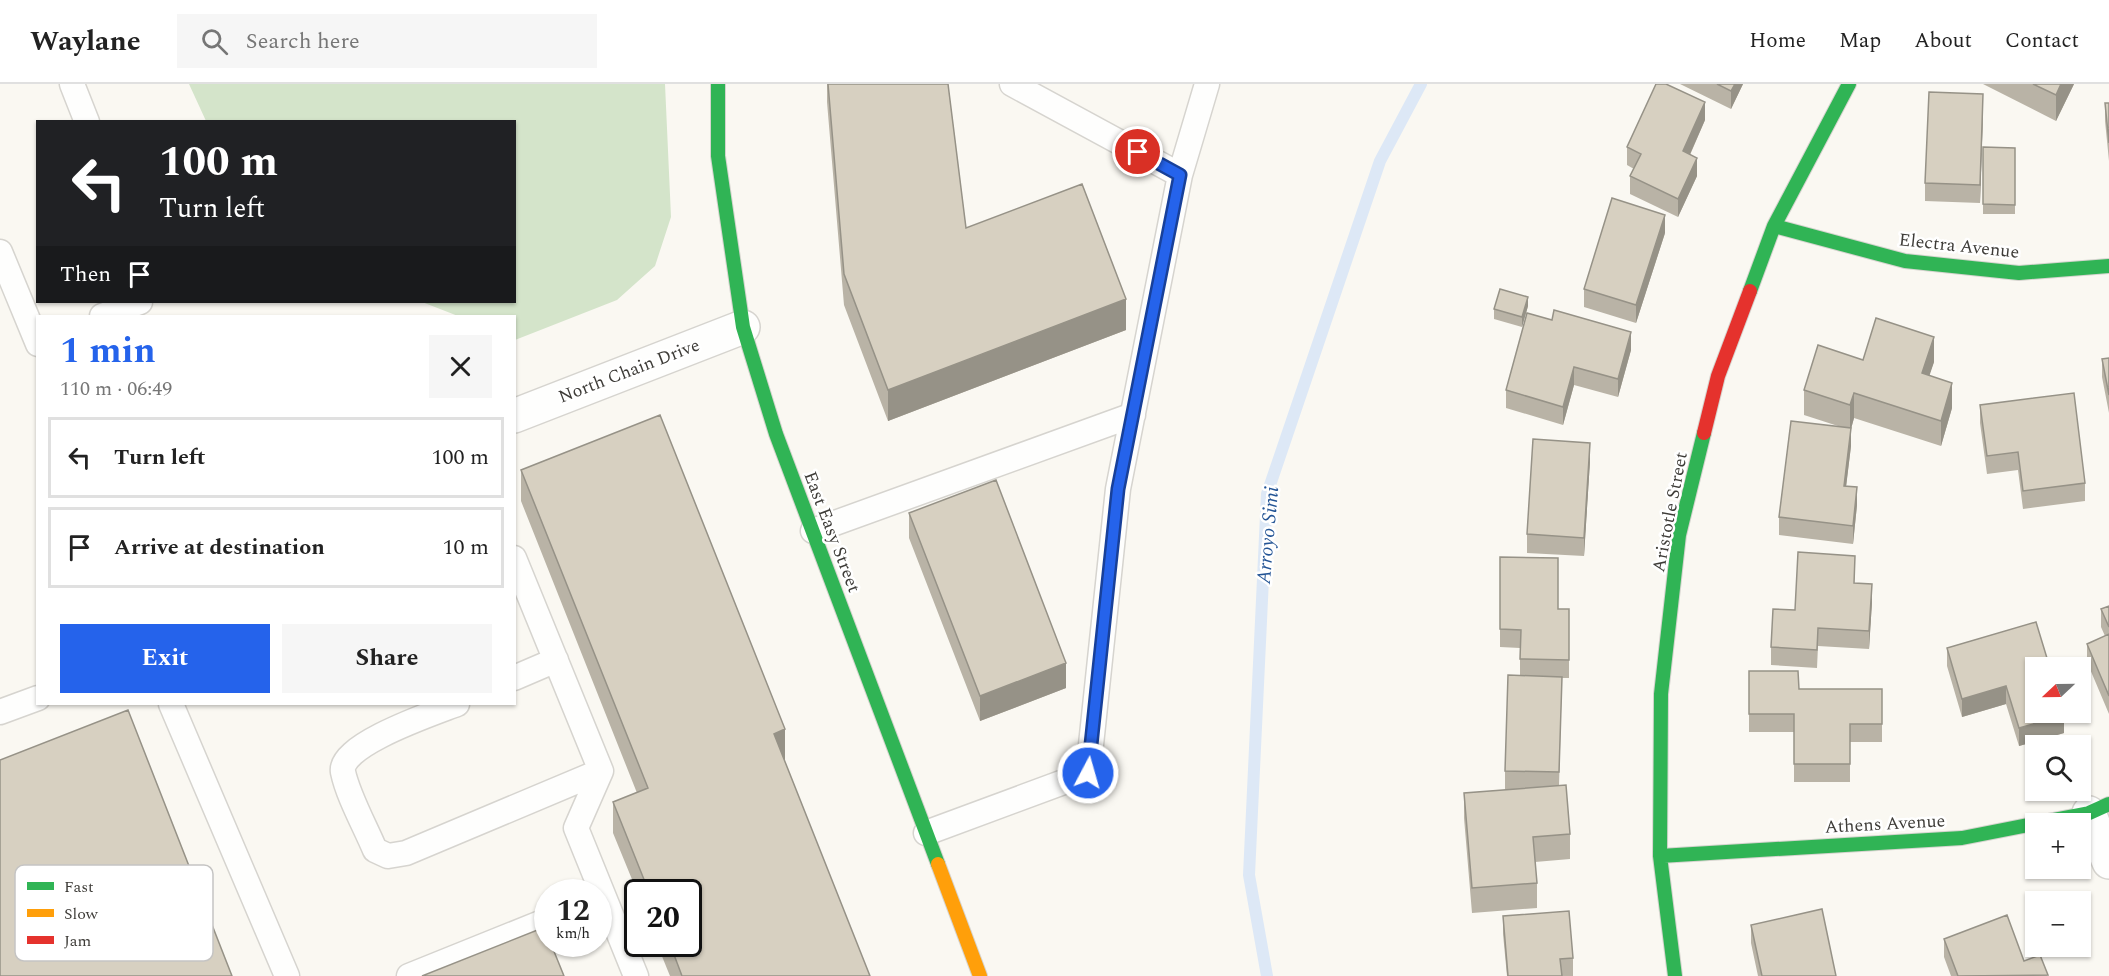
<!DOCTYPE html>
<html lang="en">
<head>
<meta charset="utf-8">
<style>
	body { margin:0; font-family:Spectral,serif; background:#f6f6f6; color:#222; height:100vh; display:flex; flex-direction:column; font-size:22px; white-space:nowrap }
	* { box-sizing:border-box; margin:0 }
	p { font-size:20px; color:#767676 }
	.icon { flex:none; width:33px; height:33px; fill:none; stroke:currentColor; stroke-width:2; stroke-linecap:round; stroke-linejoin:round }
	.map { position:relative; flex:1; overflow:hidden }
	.side { position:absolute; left:36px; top:231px; width:480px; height:390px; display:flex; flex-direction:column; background:#fff; border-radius:0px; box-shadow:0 2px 4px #0004 }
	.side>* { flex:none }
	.banner { position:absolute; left:36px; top:36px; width:480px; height:183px; border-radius:0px; box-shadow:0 2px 4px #0004; background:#202124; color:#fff; overflow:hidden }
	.needle { width:39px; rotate:248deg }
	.fabs { position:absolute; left:2025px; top:573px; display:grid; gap:12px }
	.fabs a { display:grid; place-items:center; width:66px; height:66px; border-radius:0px; background:#fff; box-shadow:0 2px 4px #0004; font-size:30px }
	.speed { position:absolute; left:534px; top:795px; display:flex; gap:12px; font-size:30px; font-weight:700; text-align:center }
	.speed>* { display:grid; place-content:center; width:78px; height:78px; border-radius:50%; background:#fff; box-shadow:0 2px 4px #0004; line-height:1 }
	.speed small { font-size:15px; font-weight:400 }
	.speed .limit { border:3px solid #111; border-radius:9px; background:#fff; color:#111 }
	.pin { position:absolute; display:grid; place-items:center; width:51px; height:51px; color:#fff; margin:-26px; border:3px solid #fff; border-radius:50%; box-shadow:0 2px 6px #0007 }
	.me { position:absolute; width:66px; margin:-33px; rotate:6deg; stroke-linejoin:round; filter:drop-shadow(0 0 4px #0008) }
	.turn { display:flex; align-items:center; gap:21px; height:126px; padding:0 24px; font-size:27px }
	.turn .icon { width:78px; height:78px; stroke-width:2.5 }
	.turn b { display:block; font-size:42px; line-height:51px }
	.then { display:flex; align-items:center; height:57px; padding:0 24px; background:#0003; gap:12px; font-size:22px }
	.round { display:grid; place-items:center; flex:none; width:63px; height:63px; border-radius:0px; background:#f6f6f6 }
	.overview { display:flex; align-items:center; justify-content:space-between; height:102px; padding:0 24px }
	h1 { font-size:36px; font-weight:700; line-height:45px; color:#2563eb }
	.action { display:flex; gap:12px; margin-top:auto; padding:12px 24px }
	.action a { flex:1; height:69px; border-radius:0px; background:#2563eb; color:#fff; font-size:24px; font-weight:700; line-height:69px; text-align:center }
	.action a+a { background:#f6f6f6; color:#222 }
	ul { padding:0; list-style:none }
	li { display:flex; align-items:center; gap:18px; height:81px; margin:0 12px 9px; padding:0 12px; border:3px solid #e0e0e0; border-radius:0px }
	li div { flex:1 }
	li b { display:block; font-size:22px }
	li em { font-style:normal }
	header { display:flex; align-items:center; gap:36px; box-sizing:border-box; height:84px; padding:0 30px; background:#fff; border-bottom:2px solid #e0e0e0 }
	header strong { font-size:28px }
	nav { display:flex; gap:33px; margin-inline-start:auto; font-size:21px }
	.search { width:420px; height:54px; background:#f6f6f6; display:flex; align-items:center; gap:15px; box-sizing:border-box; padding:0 21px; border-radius:0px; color:#767676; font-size:22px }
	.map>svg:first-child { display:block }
	.green { fill:#d4e4ca }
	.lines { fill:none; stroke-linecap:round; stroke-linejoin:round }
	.stream { stroke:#dde8f6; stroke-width:12 }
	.lane-casing { stroke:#d6d4cf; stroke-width:27 }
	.street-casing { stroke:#d6d4cf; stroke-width:36 }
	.fast-casing { stroke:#d6d4cf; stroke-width:16 }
	.slow-casing { stroke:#d6d4cf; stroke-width:16 }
	.jam-casing { stroke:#d6d4cf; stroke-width:16 }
	.lane { stroke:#fefefd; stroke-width:24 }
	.street { stroke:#fefefd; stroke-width:33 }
	.fast { stroke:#30b455; stroke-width:14 }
	.slow { stroke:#ff9f0a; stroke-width:14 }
	.jam { stroke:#e5322d; stroke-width:14 }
	.wall { fill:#b9b3a6 }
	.shaded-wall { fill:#969287 }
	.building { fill:#d7d0c1; stroke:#969287; stroke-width:1.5 }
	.route-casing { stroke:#184099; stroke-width:15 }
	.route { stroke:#2563eb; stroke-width:10 }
	.labels { text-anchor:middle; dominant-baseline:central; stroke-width:5; stroke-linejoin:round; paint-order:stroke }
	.street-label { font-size:18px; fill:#3e3c38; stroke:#fff }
	.water-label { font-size:20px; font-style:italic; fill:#235495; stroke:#fff }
	.key { fill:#fff; stroke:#c5c4c3; stroke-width:1.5 }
	.key-label { font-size:16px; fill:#3e3c38 }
</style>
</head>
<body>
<header>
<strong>Waylane</strong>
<div class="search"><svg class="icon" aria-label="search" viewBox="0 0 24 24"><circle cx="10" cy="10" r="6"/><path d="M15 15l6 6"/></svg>Search here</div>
<nav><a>Home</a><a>Map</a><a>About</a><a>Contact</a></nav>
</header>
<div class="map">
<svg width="2109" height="892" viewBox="0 0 2109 892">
	<rect width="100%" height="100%" fill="#faf8f2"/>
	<path class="green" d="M189 0H665L671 133 655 182 617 216 515 256 514 232H458L422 218H514V38L206 37Z"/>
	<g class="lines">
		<path class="stream" d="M1267 892 1249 791 1267 410 1380 77 1421 0"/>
		<defs>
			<path id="lane" d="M72 0 87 38
				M1180 91 1207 0
				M0 168 38 260
				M102 232 140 218
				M813 447 1133 331
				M514 474 601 687 576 744 636 892
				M514 594 556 576
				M171 620 287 892
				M457 620C434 629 338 661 343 688 348 712 365 742 375 766L388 772 406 769 601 687
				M0 628 38 614
				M926 749 1088 689 1118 405 1180 91 1012 0
				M409 892 548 836"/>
			<path id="street" d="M514 332 743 243
				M2089 729 2109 778"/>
			<path id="fast" d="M718 0V72L743 243 776 350 938 780
				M1774 142 1905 177 2019 189 2109 182
				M1750 207 1774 142 1849 0
				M1660 772 1962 754 2089 729 2109 720
				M1675 892 1660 772 1661 610 1679 451 1704 349"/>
			<path id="slow" d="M938 780 980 892"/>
			<path id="jam" d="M1704 349 1718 292 1750 207"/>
		</defs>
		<use href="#lane" class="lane-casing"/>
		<use href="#street" class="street-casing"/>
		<use href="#fast" class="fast-casing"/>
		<use href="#slow" class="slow-casing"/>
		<use href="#jam" class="jam-casing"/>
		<use href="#lane" class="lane"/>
		<use href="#street" class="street"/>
		<use href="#fast" class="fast"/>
		<use href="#slow" class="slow"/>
		<use href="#jam" class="jam"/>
	</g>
	<path class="wall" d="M827 0H948L966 144 1126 246 888 337 844 221 827 18Z
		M1680 0H1743L1731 25Z
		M1983 0H2074L2056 37Z
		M2105 19H2109V77L2105 37Z
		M1983 28 1980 119 1925 117V99Z
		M1705 36 1690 71 1697 92 1678 133 1630 110V92L1634 85 1627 81V63Z
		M1983 63 2015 64V130H1983Z
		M1665 149 1636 239 1584 223V205Z
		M1528 222 1522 243 1494 235V225Z
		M1527 229 1631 266 1618 313 1574 301 1563 341 1506 324V306Z
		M2109 274V329L2102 293V275Z
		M1863 276 1934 278 1929 291 1952 324 1941 362 1854 334 1851 345V362L1846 402 1857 421 1853 460 1779 451V433L1838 342 1804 331V306Z
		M1980 321 2085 399V417L2023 425 2018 386 1987 390 1980 339Z
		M1590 377 1584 472 1527 469V450Z
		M521 386 785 676H784L870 892H670L657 860H688V808H638V810L613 749V718L637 709 521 417Z
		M909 429 1066 604 980 637 909 454Z
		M1500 473 1558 525H1569V594H1562L1559 702 1570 750V775L1535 778 1537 799V824L1472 829 1464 734V709L1516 705H1505V687L1520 592V564L1500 563Z
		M1855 490 1854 499 1872 518 1869 565 1818 562 1817 584 1771 581V563L1795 526Z
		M2109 522V630L2087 578V560L2105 552 2101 543V525Z
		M2036 538 2064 649 2019 662 2006 620 1962 633 1947 582V564Z
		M1749 587 1799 605H1882V658H1850V698H1794V648H1749Z
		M1503 832 1573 874V892H1507L1503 850Z
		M1751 841 1836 892H1758L1751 859Z
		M1944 855 2024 877 2048 892H1951L1944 873Z"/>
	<path class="shaded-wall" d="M1735 0H1743L1731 25V7Z
		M2061 0H2074L2056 37V11Z
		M1983 10V28L1980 119V101Z
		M1705 18V36L1683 86V67Z
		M1697 74V92L1678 133V115Z
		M1665 131V149L1636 239V221Z
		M1528 213V222L1522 243V233Z
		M1126 215V246L888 337V306Z
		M1631 248V266L1618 313V295Z
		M1934 253V278L1922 314V289Z
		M1574 283V301L1563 341V323Z
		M1952 299V324L1941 362V337Z
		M1854 309V334L1851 345V362L1844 420V402L1850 346V321Z
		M1590 359V377L1584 472V454Z
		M1857 403V421L1853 460V442Z
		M516 498V529L514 530V499Z
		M1872 500V518L1869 565V547Z
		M1066 579V604L980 637V612Z
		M2006 602V620L1962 633V615Z
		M2064 631V649L2019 662V644Z
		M785 645V676L774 681V650Z"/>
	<path class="building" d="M828 0H948L966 144 1082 100 1126 215 888 306 844 190Z
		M1656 0H1666L1705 18 1683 67 1697 74 1678 115 1630 92 1641 70 1627 63Z
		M1717 0H1735L1731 7Z
		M2033 0H2061L2056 11Z
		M1929 8 1983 10 1980 101 1925 99Z
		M2105 19H2109V59Z
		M1983 63 2015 64V121L1983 120Z
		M1612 114 1665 131 1636 221 1584 205Z
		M1500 205 1528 213 1522 233 1494 225Z
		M1554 226 1631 248 1618 295 1574 283 1563 323 1506 306 1527 229 1552 236Z
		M1876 234 1934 253 1922 289 1952 299 1941 337 1854 309 1850 321 1804 306 1818 261 1863 276Z
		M2109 274V311L2102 275Z
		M2074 309 2085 399 2023 407 2018 368 1987 372 1980 321Z
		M660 331 785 645 774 650 870 892H682L670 860H688V808H649L613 718 648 704 521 386Z
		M1791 337 1851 344 1844 402 1857 403 1853 442 1779 433Z
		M1533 355 1590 359 1584 454 1527 450Z
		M996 396 1066 579 980 612 909 429Z
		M1798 468 1855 472 1854 499 1872 500 1869 547 1818 544 1817 566 1771 563 1773 525 1795 526Z
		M1500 473 1558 474V525H1569V576L1520 575 1521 546 1500 545Z
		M2109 522V543L2101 525Z
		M2036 538 2050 584H2036V628H2063L2064 631 2019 644 2006 602 1962 615 1947 564Z
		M2109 550V612L2087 560Z
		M1749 587H1798L1799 605H1882V640H1850V680H1794V630H1749Z
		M1508 591 1562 593 1559 688 1505 687Z
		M128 626 232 892H0V676Z
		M1566 701 1570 750 1533 753 1537 799 1472 804 1464 709Z
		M1822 825 1836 892H1762L1751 841Z
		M1569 827 1573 874 1560 875 1562 892H1508L1503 832Z
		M2007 831 2024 877 2040 871 2048 891 1958 892 1944 855Z
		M545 843 548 851V860H551L564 892H422Z"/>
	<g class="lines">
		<defs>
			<path id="route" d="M1088 689 1118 405 1180 91 1138 68"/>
		</defs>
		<use href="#route" class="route-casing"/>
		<use href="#route" class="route"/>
	</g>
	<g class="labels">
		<g class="street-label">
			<text transform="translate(1959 162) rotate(6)">Electra Avenue</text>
			<text transform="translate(629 287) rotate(-21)">North Chain Drive</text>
			<text transform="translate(1670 428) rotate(-79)">Aristotle Street</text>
			<text transform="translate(832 448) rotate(69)">East Easy Street</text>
			<text transform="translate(1885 740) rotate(-3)">Athens Avenue</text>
		</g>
		<g class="water-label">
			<text transform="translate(1268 451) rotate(-85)">Arroyo Simi</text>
		</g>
	</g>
	<rect x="15" y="781" width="198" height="96" rx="9" class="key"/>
	<rect x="27" y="798" width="27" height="8" fill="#30b455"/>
	<rect x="27" y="825" width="27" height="8" fill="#ff9f0a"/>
	<rect x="27" y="852" width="27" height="8" fill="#e5322d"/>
	<g class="key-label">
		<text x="64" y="808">Fast</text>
		<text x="64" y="835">Slow</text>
		<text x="64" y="862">Jam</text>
	</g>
</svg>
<div class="fabs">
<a><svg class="needle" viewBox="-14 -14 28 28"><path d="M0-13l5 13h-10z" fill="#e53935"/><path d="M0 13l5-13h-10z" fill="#767676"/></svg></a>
<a><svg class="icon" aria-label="search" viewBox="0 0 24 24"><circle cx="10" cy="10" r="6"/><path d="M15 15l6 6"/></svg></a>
<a>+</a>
<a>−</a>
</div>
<div class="speed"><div>12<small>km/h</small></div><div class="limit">20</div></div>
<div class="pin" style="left:1138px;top:68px;background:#d93025"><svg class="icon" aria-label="arrive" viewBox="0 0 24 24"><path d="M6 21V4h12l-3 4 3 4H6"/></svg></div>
<svg class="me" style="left:1088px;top:689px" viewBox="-20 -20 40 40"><circle r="17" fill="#2563eb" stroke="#fff" stroke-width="3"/><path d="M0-11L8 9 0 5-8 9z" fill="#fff"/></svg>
<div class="banner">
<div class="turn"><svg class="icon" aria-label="left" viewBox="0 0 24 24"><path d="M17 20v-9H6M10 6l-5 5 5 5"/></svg><div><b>100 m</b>Turn left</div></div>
<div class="then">Then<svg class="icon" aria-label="arrive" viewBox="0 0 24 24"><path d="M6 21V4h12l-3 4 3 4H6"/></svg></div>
</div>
<section class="side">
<div class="overview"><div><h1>1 min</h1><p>110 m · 06:49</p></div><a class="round"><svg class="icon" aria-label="close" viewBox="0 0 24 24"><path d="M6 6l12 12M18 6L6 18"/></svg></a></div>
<ul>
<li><svg class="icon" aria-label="left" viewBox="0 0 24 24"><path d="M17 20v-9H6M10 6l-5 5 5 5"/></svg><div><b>Turn left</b></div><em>100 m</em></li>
<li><svg class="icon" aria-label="arrive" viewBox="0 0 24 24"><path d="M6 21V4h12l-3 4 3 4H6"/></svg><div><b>Arrive at destination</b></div><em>10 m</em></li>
</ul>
<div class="action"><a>Exit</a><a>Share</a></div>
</section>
</div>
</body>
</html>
